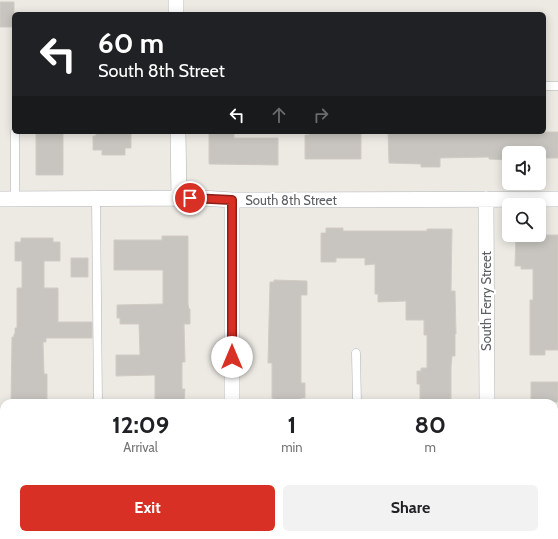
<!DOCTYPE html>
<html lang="en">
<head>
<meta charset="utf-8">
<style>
	body { margin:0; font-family:Cabin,sans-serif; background:#f2f2f2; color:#202124; height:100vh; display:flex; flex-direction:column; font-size:15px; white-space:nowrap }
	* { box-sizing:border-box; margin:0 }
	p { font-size:13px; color:#757577 }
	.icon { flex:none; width:22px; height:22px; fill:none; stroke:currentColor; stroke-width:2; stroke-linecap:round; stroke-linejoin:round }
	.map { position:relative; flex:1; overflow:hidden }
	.sheet { position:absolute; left:0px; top:399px; width:558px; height:140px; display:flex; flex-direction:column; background:#fff; border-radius:12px 12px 0 0; box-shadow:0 2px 10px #0003 }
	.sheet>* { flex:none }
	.top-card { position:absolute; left:12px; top:12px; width:534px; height:122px; border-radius:6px; box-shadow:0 2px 10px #0003; background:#202124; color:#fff; overflow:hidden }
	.fabs { position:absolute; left:502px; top:146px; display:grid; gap:8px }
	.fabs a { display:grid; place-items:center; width:44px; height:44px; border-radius:6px; background:#fff; box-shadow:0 2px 10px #0003; font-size:20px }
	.pin { position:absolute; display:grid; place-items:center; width:34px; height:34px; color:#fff; margin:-17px; border:2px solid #fff; border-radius:50%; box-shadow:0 1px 4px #0007 }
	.me { position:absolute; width:44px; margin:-22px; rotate:0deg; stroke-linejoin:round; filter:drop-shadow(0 0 3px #0008) }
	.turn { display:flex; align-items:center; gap:14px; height:84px; padding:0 20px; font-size:18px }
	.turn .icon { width:52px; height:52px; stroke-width:2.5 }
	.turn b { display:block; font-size:28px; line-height:34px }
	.lanes { display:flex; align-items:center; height:38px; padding:0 20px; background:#0003; justify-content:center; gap:20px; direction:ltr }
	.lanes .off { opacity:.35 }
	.eta { display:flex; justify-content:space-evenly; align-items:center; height:68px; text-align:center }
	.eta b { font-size:24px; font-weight:800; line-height:28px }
	.primary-button { display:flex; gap:8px; margin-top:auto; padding:8px 20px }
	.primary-button a { flex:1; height:46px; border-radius:6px; background:#d93025; color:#fff; font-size:16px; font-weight:800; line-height:46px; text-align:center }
	.primary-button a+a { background:#f2f2f2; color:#202124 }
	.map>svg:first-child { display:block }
	.building { fill:#c8c5c0; stroke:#d1cbc3 }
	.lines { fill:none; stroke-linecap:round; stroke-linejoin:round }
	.lane-casing { stroke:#b1b4b8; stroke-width:9 }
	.street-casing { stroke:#b1b4b8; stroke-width:16 }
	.lane { stroke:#fff; stroke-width:8 }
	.street { stroke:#fff; stroke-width:15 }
	.route-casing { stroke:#8d1f18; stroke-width:10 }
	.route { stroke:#d93025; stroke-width:7 }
	.labels { text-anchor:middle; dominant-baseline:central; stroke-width:4; stroke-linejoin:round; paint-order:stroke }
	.street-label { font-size:13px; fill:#5c5f63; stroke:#fff }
</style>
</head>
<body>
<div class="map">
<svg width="558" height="539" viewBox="0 0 558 539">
	<rect width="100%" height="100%" fill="#edeae4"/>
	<path class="building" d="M0 2H14V27H0Z
		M36 132H63V175H36Z
		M96 132H131V148H125V155H102V150H93V136H96Z
		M209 132H234V138H278V165L209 164Z
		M309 132H361V159H305V135H309Z
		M388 132H558V158H539V153H509V160L489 159V157L440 158V167H421V164L389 163Z
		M326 228H343V231H427V229H452L451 291H455L456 334H455V356H452L451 367V403H420V384H417V371H421V368H427V335H424V320H406V301L378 302V294H375V264L365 265V258H336V262H321V233H326Z
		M516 235H558V350H545V355H530V300H533V269H521V266H515Z
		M162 236H188V304L189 309H190V324H184L185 362H182V389H185L184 403H155V375L116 376V355H140L139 324H120V318H117V305L163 304V270H114V240H162Z
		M21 238H53V242H60V261H44V288H58V322H92V338H46V342H43L44 374H47V403H11L12 337H14V334H15V328H17V288H22V261H15V242H21Z
		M71 258H88V277H71Z
		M274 280 307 281V295H301V383H305V398H301V402H273V398H272V363H268L269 321 270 282H274Z
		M531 382H558V402H531Z"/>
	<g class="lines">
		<defs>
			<path id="lane" d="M544 86H558
				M15 199V132
				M96 199 98 403
				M356 353 357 403
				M99 535V539
				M359 535V539"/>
			<path id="street" d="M176 0V14
				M178 132 179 198
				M0 199 202 198 232 200 558 199
				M486 199 487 403
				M232 200V403
				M233 535V539
				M488 535V539"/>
		</defs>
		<use href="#lane" class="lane-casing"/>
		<use href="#street" class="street-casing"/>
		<use href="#lane" class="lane"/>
		<use href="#street" class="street"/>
	</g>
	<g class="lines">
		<defs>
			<path id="route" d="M190 198 232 200V357"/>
		</defs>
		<use href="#route" class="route-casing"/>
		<use href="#route" class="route"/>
	</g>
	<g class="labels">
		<g class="street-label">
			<text x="291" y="200">South 8th Street</text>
			<text transform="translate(486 301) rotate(-90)">South Ferry Street</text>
		</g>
	</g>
</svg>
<div class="fabs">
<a><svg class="icon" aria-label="sound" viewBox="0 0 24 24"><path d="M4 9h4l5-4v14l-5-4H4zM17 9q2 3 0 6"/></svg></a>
<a><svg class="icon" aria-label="search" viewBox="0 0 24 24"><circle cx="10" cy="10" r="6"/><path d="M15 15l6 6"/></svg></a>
</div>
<div class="pin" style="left:190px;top:198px;background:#d93025"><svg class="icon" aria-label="arrive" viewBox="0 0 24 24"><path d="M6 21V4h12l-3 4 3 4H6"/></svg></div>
<svg class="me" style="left:232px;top:357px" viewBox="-20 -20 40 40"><circle r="19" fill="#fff"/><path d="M0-13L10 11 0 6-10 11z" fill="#d93025"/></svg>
<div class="top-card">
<div class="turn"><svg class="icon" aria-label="left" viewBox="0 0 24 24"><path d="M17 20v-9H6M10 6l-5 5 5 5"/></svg><div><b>60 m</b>South 8th Street</div></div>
<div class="lanes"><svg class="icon" aria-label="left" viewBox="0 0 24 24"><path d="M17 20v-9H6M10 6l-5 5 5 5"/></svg><svg class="icon off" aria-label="ahead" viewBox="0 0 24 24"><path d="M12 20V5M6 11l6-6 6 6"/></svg><svg class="icon off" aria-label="right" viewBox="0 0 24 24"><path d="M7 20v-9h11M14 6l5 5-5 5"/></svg></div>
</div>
<section class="sheet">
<div class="eta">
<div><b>12:09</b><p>Arrival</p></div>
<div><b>1</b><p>min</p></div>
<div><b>80</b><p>m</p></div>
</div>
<div class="primary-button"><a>Exit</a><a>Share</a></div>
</section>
</div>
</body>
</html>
